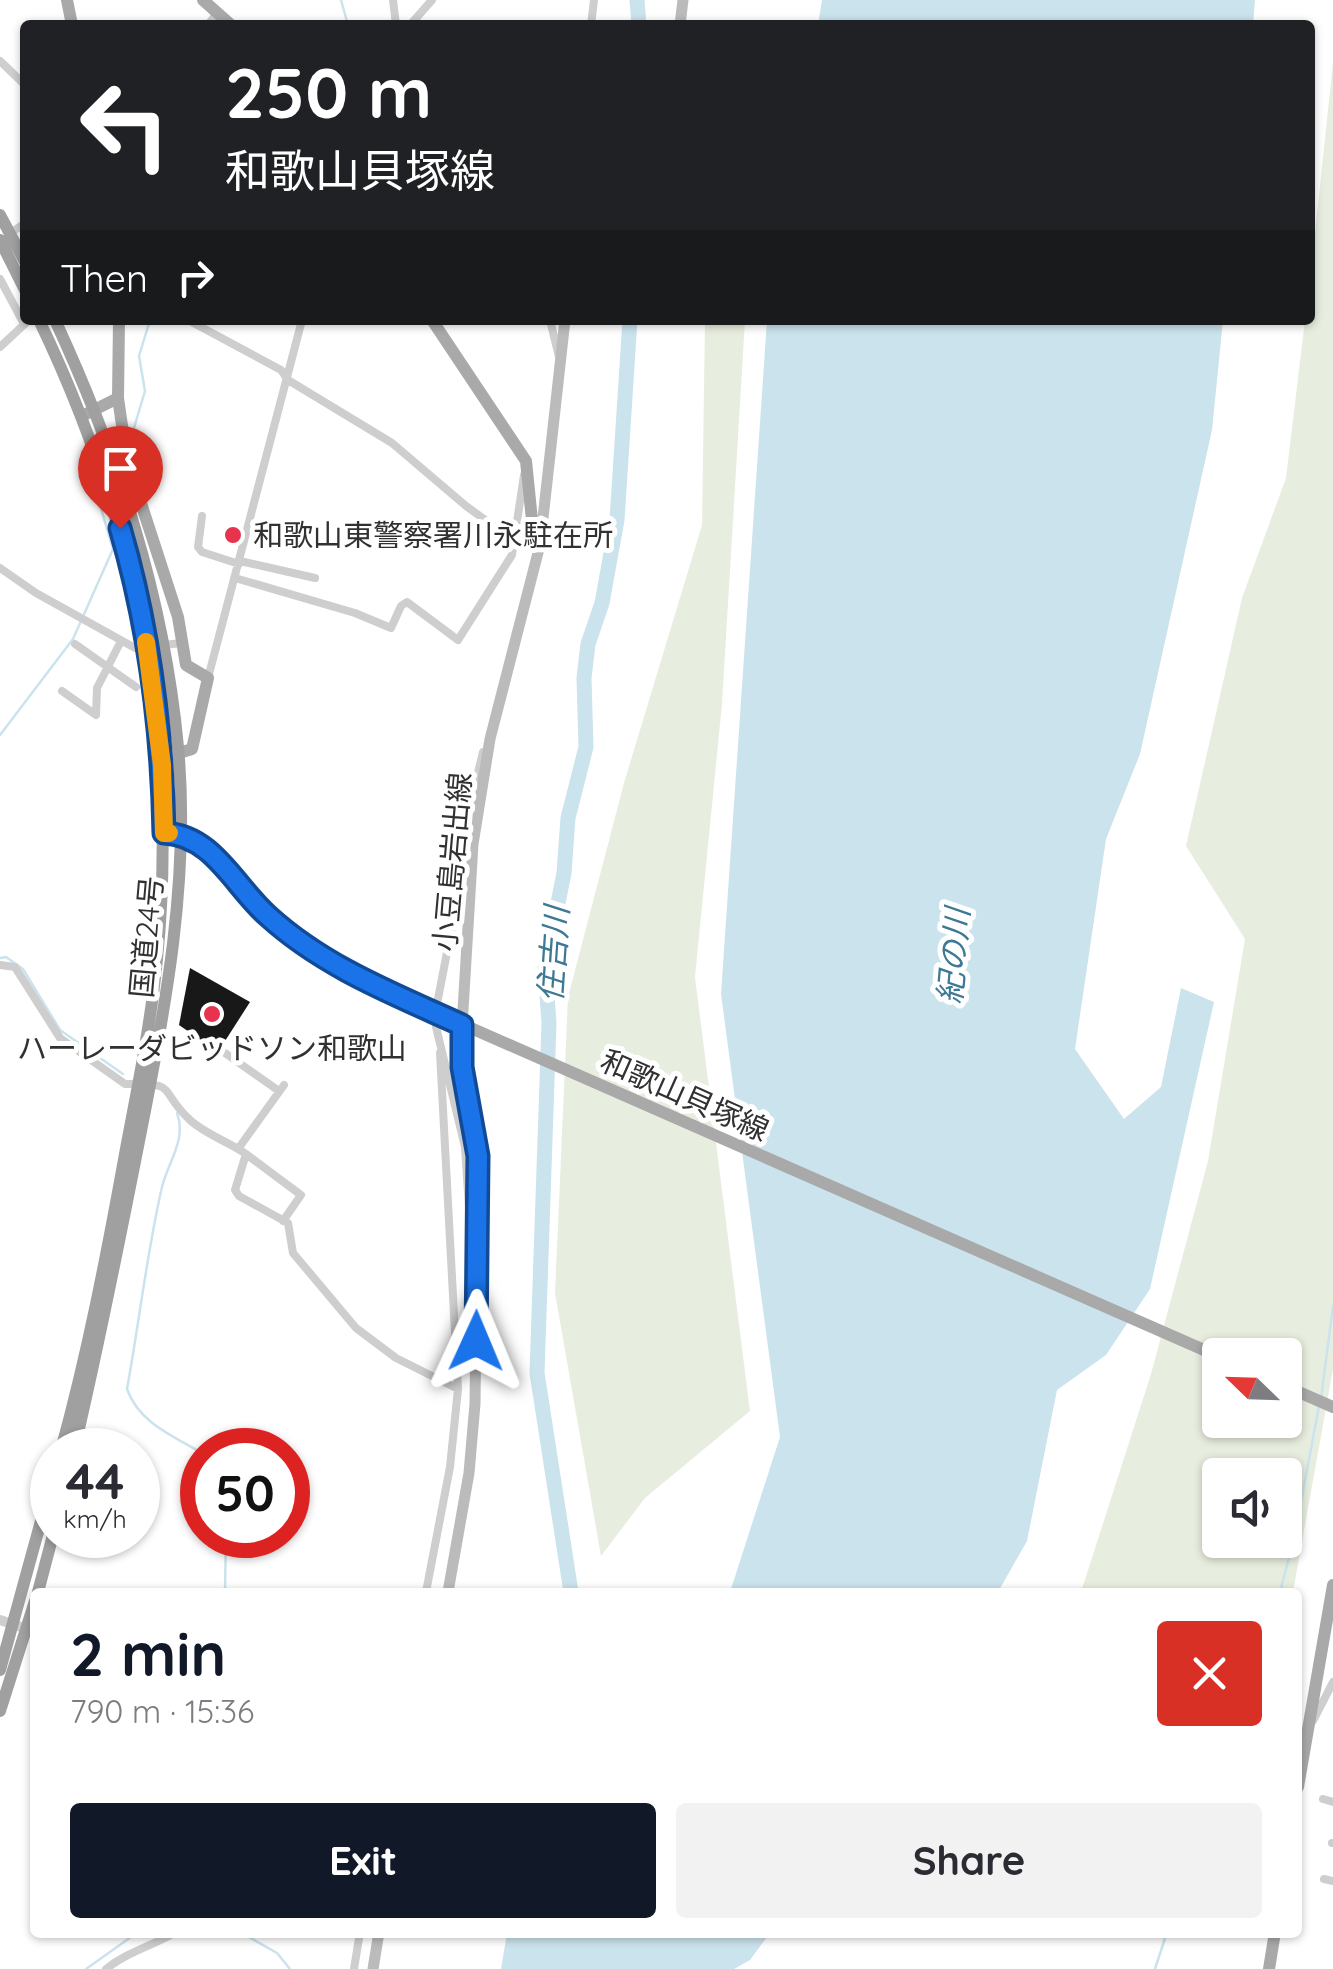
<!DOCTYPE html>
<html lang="en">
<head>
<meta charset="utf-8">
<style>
	body { margin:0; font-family:Quicksand,"Noto Sans JP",sans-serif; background:#f2f2f3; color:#2b2b33; height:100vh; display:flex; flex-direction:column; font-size:38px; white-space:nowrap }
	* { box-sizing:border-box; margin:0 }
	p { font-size:32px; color:#7c7c81 }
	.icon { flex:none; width:55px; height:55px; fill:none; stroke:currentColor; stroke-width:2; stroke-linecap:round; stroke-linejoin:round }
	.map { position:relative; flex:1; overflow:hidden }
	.panel { position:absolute; left:30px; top:1588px; width:1272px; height:350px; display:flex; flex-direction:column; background:#fff; border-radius:10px; box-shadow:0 2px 8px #0004 }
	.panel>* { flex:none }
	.hud { position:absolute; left:20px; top:20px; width:1295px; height:305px; border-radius:10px; box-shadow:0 2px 8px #0004; background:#202124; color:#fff; overflow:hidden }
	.needle { width:65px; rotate:293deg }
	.buttons { position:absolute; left:1202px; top:1338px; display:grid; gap:20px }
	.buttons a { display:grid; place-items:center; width:100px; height:100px; border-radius:10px; background:#fff; box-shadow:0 2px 8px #0004; font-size:50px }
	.speed { position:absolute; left:30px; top:1428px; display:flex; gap:20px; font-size:50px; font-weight:700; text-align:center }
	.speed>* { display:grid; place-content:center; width:130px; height:130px; border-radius:50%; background:#fff; box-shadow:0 2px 8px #0004; line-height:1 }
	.speed small { font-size:25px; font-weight:400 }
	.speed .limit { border:15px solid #d22; background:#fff; color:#111 }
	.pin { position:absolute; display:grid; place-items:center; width:85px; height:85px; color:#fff; margin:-102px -42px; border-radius:50% 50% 50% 0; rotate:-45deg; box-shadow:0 0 10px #0007 }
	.pin .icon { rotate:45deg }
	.me { position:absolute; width:110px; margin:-55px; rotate:1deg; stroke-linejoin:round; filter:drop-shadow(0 0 8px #0008) }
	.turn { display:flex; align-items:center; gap:35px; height:210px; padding:0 40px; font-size:45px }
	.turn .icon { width:130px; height:130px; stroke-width:2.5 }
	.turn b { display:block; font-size:70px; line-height:85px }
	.then { display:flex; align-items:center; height:95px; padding:0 40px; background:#0003; gap:20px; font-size:38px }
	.round { display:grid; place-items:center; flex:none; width:105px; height:105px; border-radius:10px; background:#f2f2f3 }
	.head { display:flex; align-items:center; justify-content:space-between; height:170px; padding:0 40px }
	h1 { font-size:60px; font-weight:700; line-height:75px; color:#111827 }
	.action { display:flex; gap:20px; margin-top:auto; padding:20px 40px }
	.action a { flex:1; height:115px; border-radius:10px; background:#111827; color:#fff; font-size:40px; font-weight:700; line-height:115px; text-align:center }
	.action a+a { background:#f2f2f3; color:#2b2b33 }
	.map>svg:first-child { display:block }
	.green { fill:#e8eedf; fill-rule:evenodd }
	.water { fill:#cbe3ed }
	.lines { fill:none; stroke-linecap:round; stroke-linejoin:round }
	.stream { stroke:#cbe3ed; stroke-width:2.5 }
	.river { stroke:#cbe3ed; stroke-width:15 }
	.building { fill:#181818 }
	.minor { stroke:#cecece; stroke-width:8 }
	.tertiary { stroke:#cecece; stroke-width:10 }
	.secondary { stroke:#bbb; stroke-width:11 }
	.primary { stroke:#a9a9a9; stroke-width:12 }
	.trunk { stroke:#a0a0a0; stroke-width:12 }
	.route-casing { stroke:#114b97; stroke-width:25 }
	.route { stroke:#1a73e8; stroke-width:18 }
	.slow { stroke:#f59e0b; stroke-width:18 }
	.poi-dot { fill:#e8334e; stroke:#fff; stroke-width:4 }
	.labels { text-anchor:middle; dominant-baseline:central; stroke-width:10; stroke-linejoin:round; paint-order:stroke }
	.poi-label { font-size:30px; fill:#313131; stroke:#fff; text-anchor:start }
	.street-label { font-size:30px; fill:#313131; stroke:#fff }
	.water-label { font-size:32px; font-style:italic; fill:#3d7995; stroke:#fff }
</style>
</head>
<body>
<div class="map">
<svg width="1333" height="1969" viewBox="0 0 1333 1969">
	<rect width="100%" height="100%" fill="#fff"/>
	<path class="green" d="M1333 62V1369L1293 1592H1081L1151 1374 1208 1161 1245 939 1186 846 1242 598 1286 478 1305 320H1310V281ZM1220 1355H1285V1420H1220ZM1220 1475H1285V1540H1220Z
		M705 320H745L722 704 695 977 750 1411 645 1498 601 1556 555 1293 568 997 624 783 702 525Z"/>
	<path class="water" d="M822 0H1255L1253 25H818Z
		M767 320H1223L1212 430 1140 754 1106 839 1075 1049 1124 1119 1161 1087 1181 988 1214 1002 1150 1289 1106 1355 1057 1390 1027 1541 998 1592H730L780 1437 721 994Z
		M507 1933V1932L770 1933 750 1960 734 1969H501Z"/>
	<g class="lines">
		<path class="stream" d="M341 0 348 25
			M131 438 145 391 139 356 150 320
			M0 735 73 639 113 549 92 478
			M0 958 6 957 23 969 60 1030 123 1074
			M177 1113C187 1139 168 1162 162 1187 147 1251 139 1324 127 1389 139 1423 173 1436 202 1453
			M1321 1398 1333 1306
			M1298 1518 1319 1406
			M225 1592 226 1535
			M1280 1592 1297 1527
			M240 1932 277 1953 290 1969
			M86 1969 138 1932
			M1155 1969 1167 1932"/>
		<path class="river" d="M637 0 639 25
			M571 1592 537 1373 549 1023 545 968 564 873 568 818 586 747 584 678 588 644 602 603 617 520 630 320"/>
	</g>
	<path class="building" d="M190 968 250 1002 218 1052 179 1025Z"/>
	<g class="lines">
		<path class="minor" d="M393 0 396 25
			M208 25 217 13
			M410 25 432 0
			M591 25 594 0
			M0 61 25 85
			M8 235 25 223
			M0 279 24 324
			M188 320 281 370 288 380 392 443 466 506 513 540
			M550 320 560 361
			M0 347 29 320
			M202 516 198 547 202 552 239 564
			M240 561 315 578
			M0 568 36 593 135 648 182 643
			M235 578 355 613 391 628 401 606 407 602 458 640 512 555 524 475
			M75 644 136 687
			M208 678 302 320
			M62 691 96 715 97 688 121 641
			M0 965 15 967 60 1038 125 1084C180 1083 157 1089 190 1120 205 1134 229 1142 246 1154L235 1190 239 1196 288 1223 293 1253 356 1328 396 1358 458 1389
			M438 999 462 874 472 797 483 752
			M436 1027 465 1147 473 1269
			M225 1053 279 1091
			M238 1149 284 1085
			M246 1154 301 1195 283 1221
			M426 1592 450 1467 458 1389 440 1053
			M1313 1721 1333 1682
			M1323 1799 1333 1802
			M1332 1843H1333
			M1324 1879 1333 1881
			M106 1969C127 1952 152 1946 176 1932
			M354 1969 360 1932"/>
		<path class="tertiary" d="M0 1620 27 1629"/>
		<path class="secondary" d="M680 25 683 0
			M448 1592 469 1473 475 1404 478 1157 461 1043 473 844 490 739 540 545 565 320
			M373 1969 379 1932"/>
		<path class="primary" d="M67 0 72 25
			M203 0 231 25
			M119 320 118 398 127 460 178 617 186 665 208 678 192 749 179 753
			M432 320 526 461 533 530 540 545
			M82 416 118 398
			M164 833C212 836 233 884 265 914 292 940 325 959 357 978L1220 1357
			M1285 1386 1333 1407
			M1298 1787 1333 1585
			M1269 1969 1275 1932"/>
		<path class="trunk" d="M0 215 25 262
			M0 240 25 290
			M39 320C136 521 179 737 157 959 151 1024 137 1090 125 1154 107 1253 88 1352 61 1450
			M55 320C118 456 164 597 178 747 190 876 166 1006 141 1131 120 1238 99 1344 74 1450
			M38 1592 53 1535
			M0 1670 52 1481
			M0 1711 35 1601"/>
	</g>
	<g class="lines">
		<defs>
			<path id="route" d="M120 528C149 627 162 730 164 833 213 835 234 886 268 916 324 967 394 994 462 1025V1067L478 1156 476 1341"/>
		</defs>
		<use href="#route" class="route-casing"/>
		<use href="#route" class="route"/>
		<path class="slow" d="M146 642 162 765 164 833H169"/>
	</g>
	<g class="poi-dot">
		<circle cx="233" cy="535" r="10"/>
		<circle cx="212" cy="1014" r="10"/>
	</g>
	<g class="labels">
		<g class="poi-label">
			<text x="253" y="535">和歌山東警察署川永駐在所</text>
			<text x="212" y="1048" text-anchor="middle">ハーレーダビッドソン和歌山</text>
		</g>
		<g class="street-label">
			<text transform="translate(452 862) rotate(-85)">小豆島岩出線</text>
			<text transform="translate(146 937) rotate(-85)">国道24号</text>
			<text transform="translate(685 1095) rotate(24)">和歌山貝塚線</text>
		</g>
		<g class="water-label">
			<text transform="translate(553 954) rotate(-86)">住吉川</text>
			<text transform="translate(953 956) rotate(-85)">紀の川</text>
		</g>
	</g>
</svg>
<div class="buttons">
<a><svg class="needle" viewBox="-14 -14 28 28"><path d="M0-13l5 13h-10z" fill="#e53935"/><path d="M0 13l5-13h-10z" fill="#7c7c81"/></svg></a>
<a><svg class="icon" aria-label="sound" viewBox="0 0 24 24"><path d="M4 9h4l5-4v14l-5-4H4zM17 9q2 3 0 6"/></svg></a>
</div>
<div class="speed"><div>44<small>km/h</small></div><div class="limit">50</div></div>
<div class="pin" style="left:120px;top:528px;background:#d93025"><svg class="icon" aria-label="arrive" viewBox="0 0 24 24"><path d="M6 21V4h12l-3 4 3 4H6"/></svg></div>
<svg class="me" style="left:476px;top:1341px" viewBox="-20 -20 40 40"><path d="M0-17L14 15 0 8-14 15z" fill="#1a73e8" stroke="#fff" stroke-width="4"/></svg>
<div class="hud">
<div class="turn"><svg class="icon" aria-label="left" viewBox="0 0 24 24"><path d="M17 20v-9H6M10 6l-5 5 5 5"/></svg><div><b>250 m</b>和歌山貝塚線</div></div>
<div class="then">Then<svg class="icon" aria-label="right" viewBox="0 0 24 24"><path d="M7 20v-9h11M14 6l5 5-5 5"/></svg></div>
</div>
<section class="panel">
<div class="head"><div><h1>2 min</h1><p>790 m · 15:36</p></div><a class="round" style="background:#d93025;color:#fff"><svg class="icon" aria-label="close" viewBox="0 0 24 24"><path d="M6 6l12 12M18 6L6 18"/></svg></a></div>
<div class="action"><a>Exit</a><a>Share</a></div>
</section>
</div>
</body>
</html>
